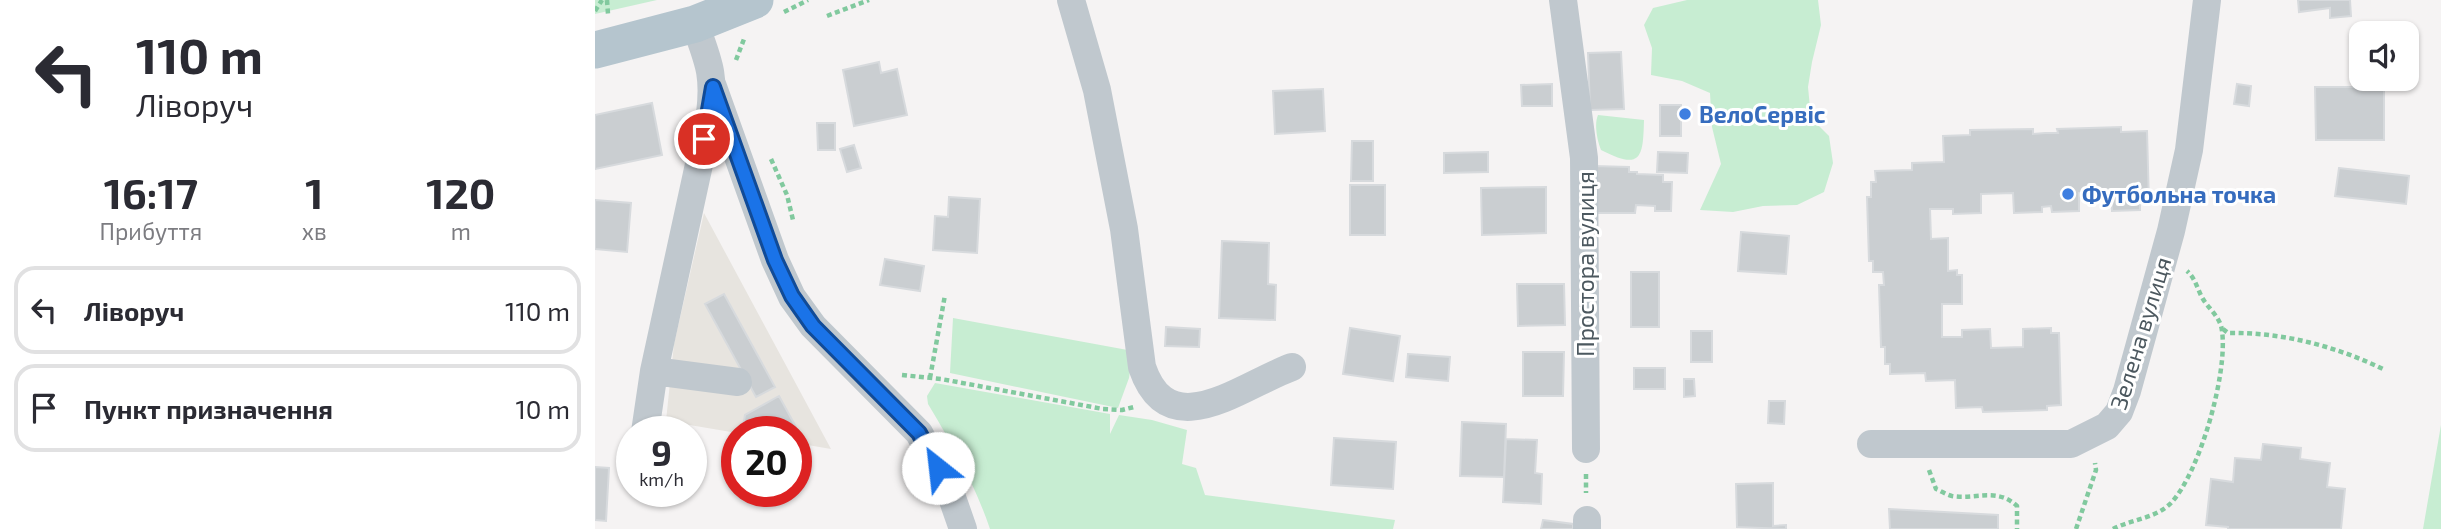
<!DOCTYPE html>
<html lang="uk">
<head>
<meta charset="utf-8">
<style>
	body { margin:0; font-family:"Exo 2",sans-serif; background:#f7f7f7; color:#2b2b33; height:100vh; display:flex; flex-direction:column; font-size:26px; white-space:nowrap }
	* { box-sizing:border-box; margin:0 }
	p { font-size:23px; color:#7c7c81 }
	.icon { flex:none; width:38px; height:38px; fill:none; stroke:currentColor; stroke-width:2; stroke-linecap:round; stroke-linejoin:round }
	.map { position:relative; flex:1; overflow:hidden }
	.details { display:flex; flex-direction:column; background:#fff; width:595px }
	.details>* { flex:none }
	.top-card { background:#fff; color:#2b2b33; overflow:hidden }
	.tools { position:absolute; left:1754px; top:21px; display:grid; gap:14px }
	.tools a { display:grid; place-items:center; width:70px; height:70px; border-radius:14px; background:#fff; box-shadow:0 2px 5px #0004; font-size:35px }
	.speed { position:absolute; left:21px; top:416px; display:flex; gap:14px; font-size:35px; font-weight:700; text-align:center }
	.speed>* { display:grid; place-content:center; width:91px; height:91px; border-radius:50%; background:#fff; box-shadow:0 2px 5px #0004; line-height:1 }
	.speed small { font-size:18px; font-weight:400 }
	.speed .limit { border:10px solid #d22; background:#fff; color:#111 }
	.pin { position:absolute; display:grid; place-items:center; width:60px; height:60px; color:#fff; margin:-30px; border:4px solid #fff; border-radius:50%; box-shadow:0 2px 7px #0007 }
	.me { position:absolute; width:77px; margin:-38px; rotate:331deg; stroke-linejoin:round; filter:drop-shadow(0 0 5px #0008) }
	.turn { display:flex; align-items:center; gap:24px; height:147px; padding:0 21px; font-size:32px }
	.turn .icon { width:91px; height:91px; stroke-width:2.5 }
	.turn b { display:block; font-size:49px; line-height:60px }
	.eta { display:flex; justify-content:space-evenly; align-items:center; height:119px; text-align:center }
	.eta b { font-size:42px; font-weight:700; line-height:49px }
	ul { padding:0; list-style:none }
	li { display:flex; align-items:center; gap:21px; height:88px; margin:0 14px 10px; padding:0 7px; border:4px solid #e1e1e2; border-radius:21px }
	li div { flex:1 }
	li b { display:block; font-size:26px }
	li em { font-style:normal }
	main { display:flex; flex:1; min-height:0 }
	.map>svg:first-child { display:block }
	.commercial { fill:#e7e4df }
	.green { fill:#c7edd2 }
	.building { fill:#caced1; stroke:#d7dadd; stroke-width:2 }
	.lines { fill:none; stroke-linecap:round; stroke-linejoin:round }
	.path { stroke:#81c99e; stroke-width:4.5; stroke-dasharray:5 3.5; stroke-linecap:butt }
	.minor { stroke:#c0c8ce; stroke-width:28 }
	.major { stroke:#b5c5ce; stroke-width:37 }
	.route-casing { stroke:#114b97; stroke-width:18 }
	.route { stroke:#1a73e8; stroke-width:12 }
	.shop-dot { fill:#3f7fe0; stroke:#fff; stroke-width:2.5 }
	.labels { text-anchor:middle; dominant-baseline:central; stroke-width:6; stroke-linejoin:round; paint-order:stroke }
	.shop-label { font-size:23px; font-weight:bold; fill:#366cbe; stroke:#fff; text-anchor:start }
	.street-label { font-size:23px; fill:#4c585f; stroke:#fff }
</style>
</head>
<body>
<main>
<section class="details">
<div class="top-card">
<div class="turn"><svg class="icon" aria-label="left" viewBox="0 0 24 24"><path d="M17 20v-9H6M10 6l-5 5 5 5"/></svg><div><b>110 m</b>Ліворуч</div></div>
</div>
<div class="eta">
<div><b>16:17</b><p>Прибуття</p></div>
<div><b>1</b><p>хв</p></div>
<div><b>120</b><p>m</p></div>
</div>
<ul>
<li><svg class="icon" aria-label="left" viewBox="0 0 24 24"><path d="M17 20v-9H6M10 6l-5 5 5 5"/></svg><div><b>Ліворуч</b></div><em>110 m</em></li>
<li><svg class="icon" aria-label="arrive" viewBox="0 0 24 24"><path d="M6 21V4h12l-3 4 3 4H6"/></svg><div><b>Пункт призначення</b></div><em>10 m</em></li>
</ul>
</section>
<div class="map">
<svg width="1846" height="529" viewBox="0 0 1846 529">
	<rect width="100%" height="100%" fill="#f5f3f3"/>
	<path class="commercial" d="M109 213 236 449 201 443V432L142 433 71 421 79 344Z"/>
	<path class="green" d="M0 0H62L0 14Z
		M1092 0H1223L1226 25 1217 62 1213 87 1216 118 1234 136 1238 163 1229 192 1202 205 1168 206 1138 212 1105 210 1126 164 1117 127 1115 93 1087 81 1056 75 1057 48 1049 25 1058 8Z
		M1003 115 1049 120C1048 157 1047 171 1006 150 1002 140 999 124 1003 115Z
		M358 318 538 351 534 378 523 408 355 373Z
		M340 383 515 414V434L524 415 557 420 592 430 587 464 601 468 610 495 800 520 798 529H395C379 482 358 446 333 404L332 396Z
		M1846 425V529H1828Z"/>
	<path class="building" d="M1703 0H1755L1756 16 1735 18V8L1704 12Z
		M1026 52 1029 109 995 110 993 53Z
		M284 62 286 73 302 69 312 115 259 126 248 70Z
		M957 84V106H927L926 85Z
		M1642 84 1656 86 1654 106 1639 104Z
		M1720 87H1789V140H1721Z
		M728 89 730 131 680 134 678 91Z
		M57 103 67 155 0 169V115Z
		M1065 105H1086V136H1065Z
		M222 123H240V150H223Z
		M1526 127V132L1552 131 1554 204H1545V210L1517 211 1516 192 1484 193V211L1457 212 1456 206 1447 207V212L1419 213 1418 193 1386 194V213L1358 214V209H1335L1336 239 1353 238V271L1362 270V275H1367V304H1347V337H1367V330L1395 329 1396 348 1428 347V329L1456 328V333H1464L1466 405 1452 406V410L1388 412 1387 407 1361 408 1360 380 1331 381 1330 373 1295 374V364H1290V347H1286L1284 285H1289L1288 272H1278V261H1274L1272 197H1276V182H1281L1280 171 1317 170V163L1349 162 1348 136 1375 135V130L1438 129V134L1450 133H1463L1462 129Z
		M757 141H778V181H756Z
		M259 145 266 168 252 172 245 149Z
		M893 152V172L849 173V153Z
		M1063 152 1093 153 1092 173 1062 172Z
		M998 166 1034 167V172H1042V174L1068 175V182H1077L1076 211H1060V206L1041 205 1040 213H997Z
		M1744 168 1814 176 1811 204 1740 196Z
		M755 185H790V235H755Z
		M951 187V233L887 235 886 188Z
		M354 197 385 199 382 253 338 250 340 216 353 217Z
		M0 200 36 203 32 252 0 249Z
		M1146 232 1194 236 1191 274 1143 271Z
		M627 241 674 243 673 284 681 285 680 320 624 318Z
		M290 259 329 266 325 291 285 285Z
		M1036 272H1064V327H1036Z
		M922 284H969L970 325 923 326Z
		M129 294 180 387 161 397 110 304Z
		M571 327 605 329 604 347 570 346Z
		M755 328 805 336 798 381 748 374Z
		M1096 331H1117V362H1096Z
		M928 352H969L968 396H928Z
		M813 354 855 357 853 381 811 377Z
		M1039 368H1070V389H1039Z
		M1089 379H1099L1100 396 1089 397Z
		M184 396 201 427 199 432H147L150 415Z
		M1174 401H1190L1189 424 1173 423Z
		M867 422 911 424 909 477 865 476Z
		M739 438 801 442 798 489 736 485Z
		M911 439 942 440 940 473 947 474 946 504 908 502Z
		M1668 444 1706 448 1705 459 1735 463 1732 487 1750 489 1746 529H1633V527L1611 525 1616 479 1638 482 1640 458 1666 460Z
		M0 467 14 468 11 521 0 520Z
		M1178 483V526L1191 525V529L1142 527 1141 484Z
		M1294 509 1403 515V529H1295Z
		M948 520 978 524V529H946Z"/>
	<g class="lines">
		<path class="path" d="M12 0 13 14
			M0 11 7 0
			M189 12 213 0
			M232 16 274 0
			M141 60 149 39
			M176 159 192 195 198 220
			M1628 329 1633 333C1687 332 1740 346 1788 369
			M307 375 346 379 508 409 527 410 539 407
			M335 378 350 295
			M1334 470 1341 489C1346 491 1352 495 1357 496 1380 500 1402 487 1422 506V529
			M991 474V493
			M1481 529 1501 470 1500 463
			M1518 529C1537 519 1560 519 1576 503 1605 472 1633 373 1627 331 1626 318 1614 309 1608 299 1602 289 1601 279 1592 271"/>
		<path class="minor" d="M476 0 502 90 529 229 547 367C574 447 647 385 697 367
			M968 0 989 158 991 449
			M118 87 180 260 197 297 218 326 324 433 353 486 368 529
			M59 371 143 382
			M50 432 59 371 115 114C120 73 113 61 100 24
			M1276 444H1476L1512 426 1524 412 1532 391 1576 231 1594 150 1612 0
			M992 529V520"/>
		<path class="major" d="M0 50 100 24 160 0"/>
	</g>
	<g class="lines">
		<defs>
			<path id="route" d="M109 139 118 87 180 260 197 296 218 326 324 433 343 468"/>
		</defs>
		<use href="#route" class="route-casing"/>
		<use href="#route" class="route"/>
	</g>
	<g class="shop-dot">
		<circle cx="1090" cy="114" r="7"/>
		<circle cx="1473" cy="194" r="7"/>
	</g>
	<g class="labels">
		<g class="shop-label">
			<text x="1104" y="114">ВелоСервіс</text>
			<text x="1487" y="194">Футбольна точка</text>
		</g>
		<g class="street-label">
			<text transform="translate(990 264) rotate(-90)">Простора вулиця</text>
			<text transform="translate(1545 333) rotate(-73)">Зелена вулиця</text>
		</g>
	</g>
</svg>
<div class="tools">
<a><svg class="icon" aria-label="sound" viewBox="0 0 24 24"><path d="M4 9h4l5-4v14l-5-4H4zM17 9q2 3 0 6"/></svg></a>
</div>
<div class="speed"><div>9<small>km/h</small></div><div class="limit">20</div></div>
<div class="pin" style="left:109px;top:139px;background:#d93025"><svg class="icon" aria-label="arrive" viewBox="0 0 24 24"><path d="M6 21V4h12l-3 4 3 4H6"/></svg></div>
<svg class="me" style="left:343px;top:468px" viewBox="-20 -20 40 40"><circle r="19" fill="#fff"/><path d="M0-13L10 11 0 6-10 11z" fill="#1a73e8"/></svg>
</div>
</main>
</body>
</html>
